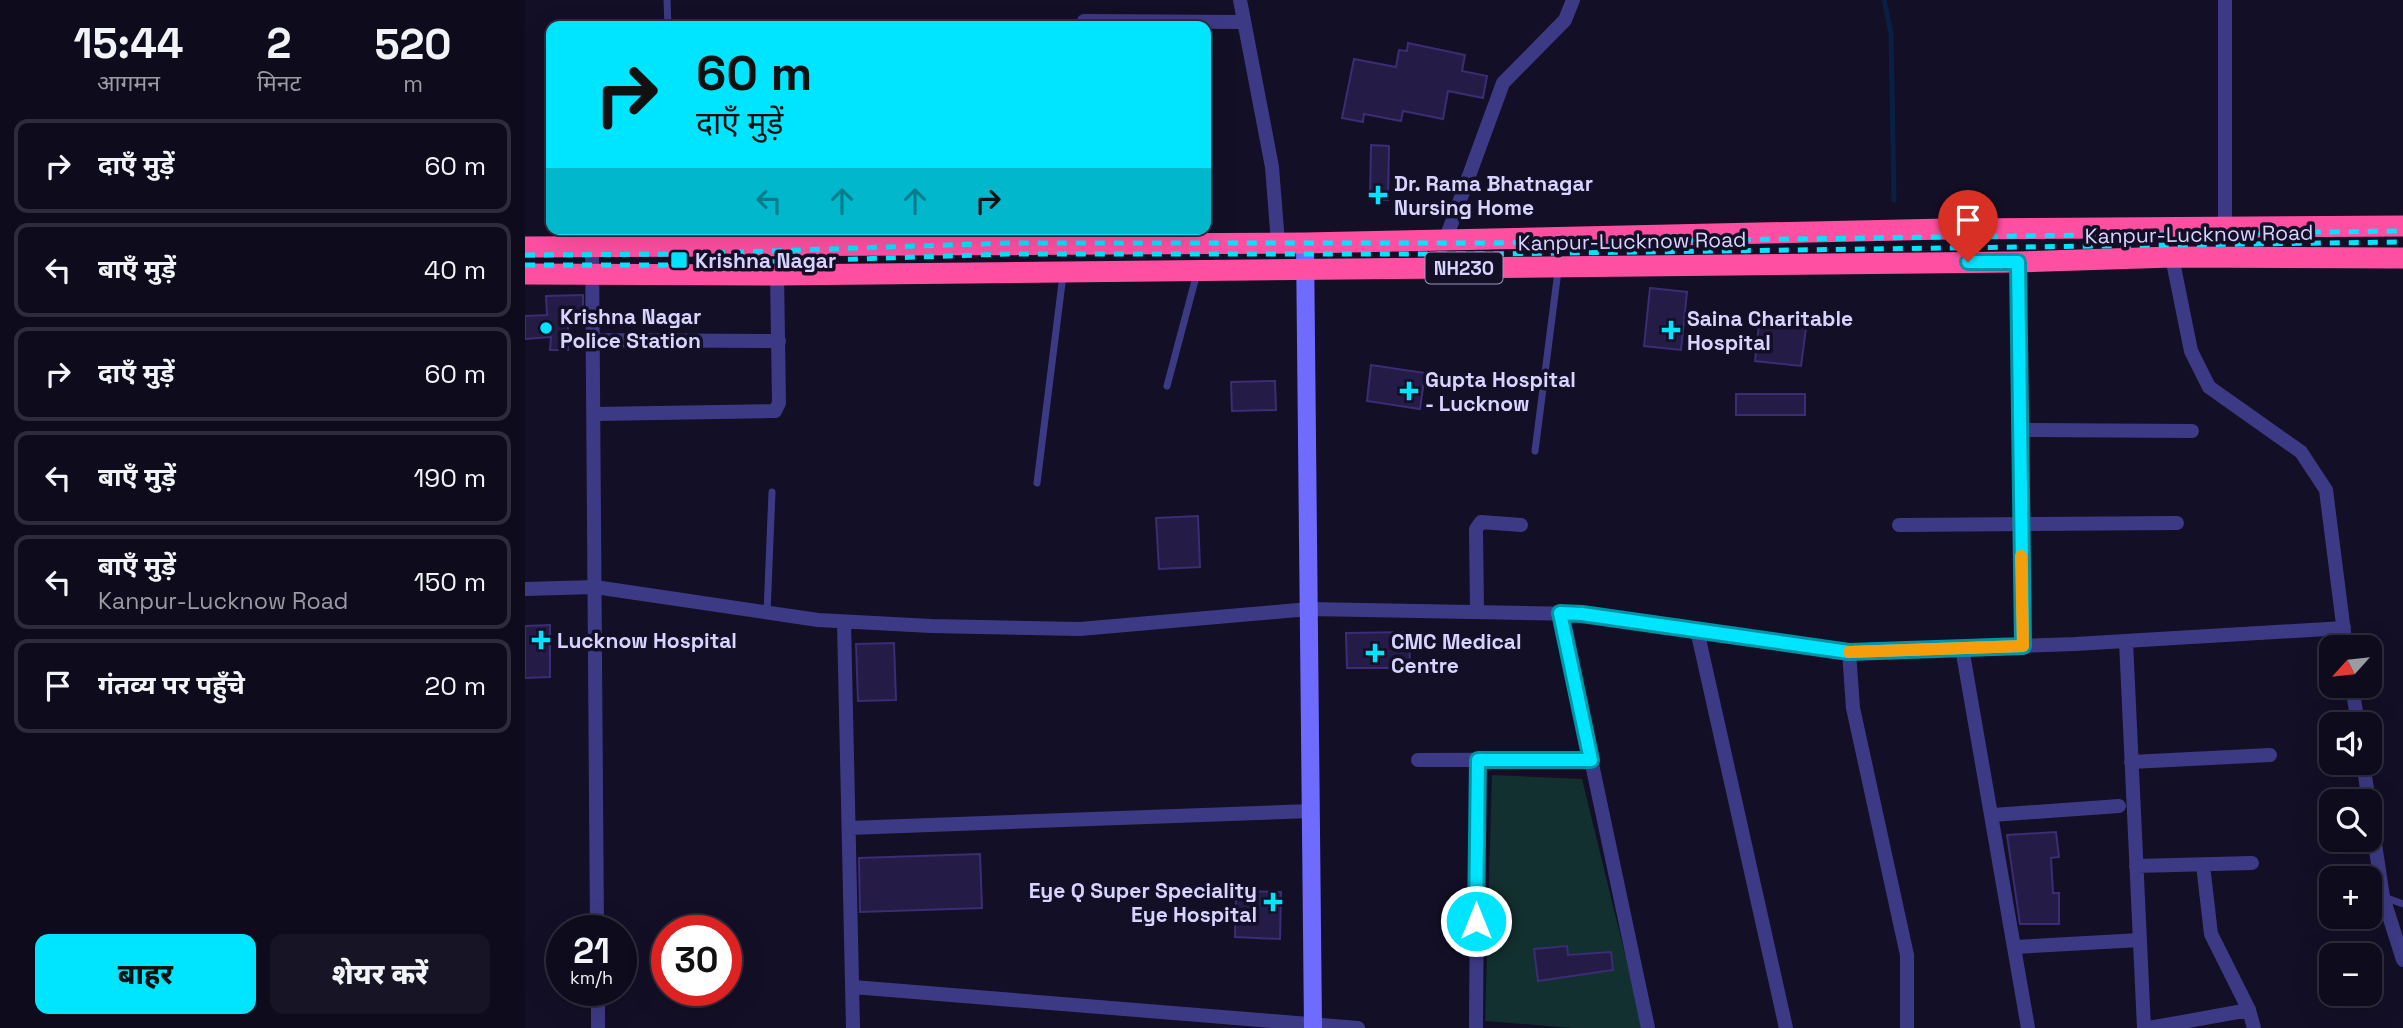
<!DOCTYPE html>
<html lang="hi">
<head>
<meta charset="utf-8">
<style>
	body { margin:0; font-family:"Space Grotesk","Noto Sans Devanagari",sans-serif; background:#171425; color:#f1f3f6; height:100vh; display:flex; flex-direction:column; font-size:26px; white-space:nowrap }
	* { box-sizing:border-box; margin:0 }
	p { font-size:23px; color:#9b9ba3 }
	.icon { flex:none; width:38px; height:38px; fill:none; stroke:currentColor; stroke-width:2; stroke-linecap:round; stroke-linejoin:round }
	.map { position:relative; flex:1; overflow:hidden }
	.panel { display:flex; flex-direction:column; background:#0e0b1c; width:525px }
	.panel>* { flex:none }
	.hud { position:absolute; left:21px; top:21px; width:665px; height:214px; border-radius:14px; box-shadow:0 7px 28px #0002,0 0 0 2px #2e2b3b; background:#00e5ff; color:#111; overflow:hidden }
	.needle { width:46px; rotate:243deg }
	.fabs { position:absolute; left:1794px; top:635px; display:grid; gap:14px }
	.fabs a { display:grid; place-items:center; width:63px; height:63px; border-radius:14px; background:#0e0b1c; box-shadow:0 7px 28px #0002,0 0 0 2px #2e2b3b; font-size:35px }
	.speed { position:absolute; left:21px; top:915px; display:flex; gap:14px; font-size:35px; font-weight:700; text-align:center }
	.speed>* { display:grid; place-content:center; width:91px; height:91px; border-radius:50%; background:#0e0b1c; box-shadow:0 7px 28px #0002,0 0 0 2px #2e2b3b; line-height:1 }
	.speed small { font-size:18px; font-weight:400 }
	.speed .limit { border:10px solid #d22; background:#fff; color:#111 }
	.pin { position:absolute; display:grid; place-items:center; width:60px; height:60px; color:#fff; margin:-72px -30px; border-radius:50% 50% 50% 0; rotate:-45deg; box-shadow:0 0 7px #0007 }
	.pin .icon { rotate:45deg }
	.me { position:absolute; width:77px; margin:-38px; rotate:0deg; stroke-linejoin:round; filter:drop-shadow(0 0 5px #0008) }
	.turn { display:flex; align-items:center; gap:24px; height:147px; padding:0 35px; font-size:32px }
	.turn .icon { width:91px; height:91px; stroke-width:2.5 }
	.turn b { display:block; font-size:49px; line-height:60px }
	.lanes { display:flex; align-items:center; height:66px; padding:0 35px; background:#0003; justify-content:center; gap:35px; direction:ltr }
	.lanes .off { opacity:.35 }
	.eta { display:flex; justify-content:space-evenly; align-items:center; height:119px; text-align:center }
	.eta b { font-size:42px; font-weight:800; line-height:49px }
	.button { display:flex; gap:14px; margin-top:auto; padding:14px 35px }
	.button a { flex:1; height:80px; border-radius:14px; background:#00e5ff; color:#111; font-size:28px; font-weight:800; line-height:80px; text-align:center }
	.button a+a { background:#171425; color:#f1f3f6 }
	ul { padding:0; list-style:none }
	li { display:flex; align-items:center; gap:21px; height:94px; margin:0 14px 10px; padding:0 21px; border:4px solid #2e2b3b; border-radius:14px }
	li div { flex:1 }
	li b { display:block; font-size:26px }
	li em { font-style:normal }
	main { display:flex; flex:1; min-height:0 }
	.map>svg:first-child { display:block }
	.green { fill:#12302f }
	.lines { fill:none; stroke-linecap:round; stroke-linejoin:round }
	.stream { stroke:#0a1f44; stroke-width:5 }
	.building { fill:#241b47; stroke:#3b2d73; stroke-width:2 }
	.lane { stroke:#3d3a85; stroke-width:7 }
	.street { stroke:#3d3a85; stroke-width:14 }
	.secondary { stroke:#6f6bff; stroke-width:18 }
	.highway { stroke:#ff4fa3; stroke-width:21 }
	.rail { stroke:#00e5ff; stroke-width:5; stroke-dasharray:10 9; stroke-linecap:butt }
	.route-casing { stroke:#0095a6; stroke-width:18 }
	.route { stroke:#00e5ff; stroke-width:12 }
	.slow { stroke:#f59e0b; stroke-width:12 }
	.poi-dot { fill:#00e5ff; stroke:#130f26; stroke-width:2.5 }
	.labels { text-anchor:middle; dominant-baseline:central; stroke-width:7; stroke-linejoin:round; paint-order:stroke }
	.shield { fill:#130f26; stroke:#9e99be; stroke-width:2 }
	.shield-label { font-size:19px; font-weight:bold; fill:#d9d4ff }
	.poi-label { font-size:21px; font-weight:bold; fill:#d9d4ff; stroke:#130f26; text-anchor:start }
	.street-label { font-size:21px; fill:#d9d4ff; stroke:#130f26 }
</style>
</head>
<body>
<main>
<section class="panel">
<div class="eta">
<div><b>15:44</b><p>आगमन</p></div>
<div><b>2</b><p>मिनट</p></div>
<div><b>520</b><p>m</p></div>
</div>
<ul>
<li><svg class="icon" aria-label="right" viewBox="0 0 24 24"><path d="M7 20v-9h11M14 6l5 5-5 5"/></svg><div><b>दाएँ मुड़ें</b></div><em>60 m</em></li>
<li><svg class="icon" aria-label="left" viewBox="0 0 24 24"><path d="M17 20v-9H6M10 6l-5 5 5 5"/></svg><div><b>बाएँ मुड़ें</b></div><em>40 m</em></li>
<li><svg class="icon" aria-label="right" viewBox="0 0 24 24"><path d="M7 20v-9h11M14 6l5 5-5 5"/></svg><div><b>दाएँ मुड़ें</b></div><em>60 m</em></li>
<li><svg class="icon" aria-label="left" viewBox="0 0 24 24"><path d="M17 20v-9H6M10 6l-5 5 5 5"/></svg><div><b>बाएँ मुड़ें</b></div><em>190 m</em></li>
<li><svg class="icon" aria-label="left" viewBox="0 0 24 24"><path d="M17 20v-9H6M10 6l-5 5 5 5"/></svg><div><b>बाएँ मुड़ें</b><p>Kanpur-Lucknow Road</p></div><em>150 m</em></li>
<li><svg class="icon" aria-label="arrive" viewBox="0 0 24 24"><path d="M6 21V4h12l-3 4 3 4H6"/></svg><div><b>गंतव्य पर पहुँचे</b></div><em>20 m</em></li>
</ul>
<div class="button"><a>बाहर</a><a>शेयर करें</a></div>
</section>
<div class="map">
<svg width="1878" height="1028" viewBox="0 0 1878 1028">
	<rect width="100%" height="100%" fill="#130f26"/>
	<path class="green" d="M967 775 1057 779 1118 1028H1048L960 1021Z"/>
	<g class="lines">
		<path class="stream" d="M1359 0 1366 33 1369 200"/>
	</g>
	<path class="building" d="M883 43 940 55 937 71 962 76 958 98 923 91 918 119 878 111 876 121 839 114 838 122 817 118 829 59 871 67 874 50 882 51Z
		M846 145 864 146 863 200 845 199Z
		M1125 288 1162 292 1156 350 1119 346Z
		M58 295V318L43 319V350H25L26 337 0 339V316L22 315 21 296Z
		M1234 323 1281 328 1276 366 1230 361Z
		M846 365 900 373 895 409 842 401Z
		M750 381 751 410 707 411 706 382Z
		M1211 394H1280V415H1211Z
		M673 516 675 567 634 569 631 518Z
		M25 625V677L0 678V626Z
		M884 632 885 668H822L821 633Z
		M369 643 371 700 333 701 331 644Z
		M1531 832 1534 857 1526 858 1528 893H1534V924H1495L1482 835Z
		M455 854 457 908 335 912 334 858Z
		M711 891 756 892 755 939 710 937Z
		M1042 946 1043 955 1086 952 1088 970 1013 981 1009 949Z"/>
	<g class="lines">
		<path class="lane" d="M142 0 143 26
			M642 386 672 273
			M1010 451 1033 271
			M512 483 538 275
			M242 613 247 492
			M1859 897 1878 904"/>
		<path class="street" d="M715 0 747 167 753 243
			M559 21 718 22
			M1700 229V0
			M920 241 978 83 1040 20 1048 0
			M67 247 72 931
			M1647 257 1666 351 1684 387 1776 452 1801 490 1821 648
			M1493 262 1498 646
			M70 340 254 341
			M70 414 250 411 254 403 252 275
			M1495 430 1667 431
			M1374 525 1652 523
			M0 589 70 587 293 620 406 626 555 629 784 609 1057 614 1324 652 1550 644 1819 628
			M952 612 951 529 956 522 996 525
			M1035 613 1123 1028
			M319 622 328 1028
			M1172 630 1261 1028
			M1601 641 1619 1028
			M1437 648 1503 1028
			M1324 652 1328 708 1382 955V1028
			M1827 686 1833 724
			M893 760 1066 759
			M1606 762 1745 755
			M1838 763 1844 802
			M1844 804 1858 897 1878 960
			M1468 815 1594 806
			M324 828 786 811
			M1678 865 1686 934 1724 1010 1729 1028
			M1611 866 1727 863
			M1490 947 1615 940
			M328 987 833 1028
			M73 990V1028
			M951 1028 953 760
			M1624 1028 1724 1010"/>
		<path class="secondary" d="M780 243 788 1028"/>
		<path class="highway" d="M0 247 780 243 1421 229 1878 226
			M0 274 252 275 1493 262 1647 257 1878 258"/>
		<path class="rail" d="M0 255 154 254 482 243H966L1878 231
			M0 265H153L482 254H966L1878 242"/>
	</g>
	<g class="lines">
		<defs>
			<path id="route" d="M951 921 953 760H1066L1035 613 1057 614 1324 652 1498 646 1493 262H1443"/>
		</defs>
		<use href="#route" class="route-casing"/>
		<use href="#route" class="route"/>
		<path class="slow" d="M1324 652 1498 646 1496 556"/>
	</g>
	<g class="poi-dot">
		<path d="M849.5 184.5h7v7h7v7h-7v7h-7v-7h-7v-7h7z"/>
		<rect x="145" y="251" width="18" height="18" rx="3.5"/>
		<circle cx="21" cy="328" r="7"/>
		<path d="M1142.5 319.5h7v7h7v7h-7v7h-7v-7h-7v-7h7z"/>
		<path d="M880.5 380.5h7v7h7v7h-7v7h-7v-7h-7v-7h7z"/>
		<path d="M12.5 629.5h7v7h7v7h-7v7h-7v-7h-7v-7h7z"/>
		<path d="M846.5 642.5h7v7h7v7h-7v7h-7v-7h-7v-7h7z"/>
		<path d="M744.5 891.5h7v7h7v7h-7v7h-7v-7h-7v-7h7z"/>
	</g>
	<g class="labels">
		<rect class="shield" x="900.5" y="252.5" width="77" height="31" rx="5"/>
		<g class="shield-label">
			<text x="939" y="268">NH230</text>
		</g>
		<g class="poi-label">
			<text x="869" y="183">Dr. Rama Bhatnagar<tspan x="869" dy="24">Nursing Home</tspan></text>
			<text x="170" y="260">Krishna Nagar</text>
			<text x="35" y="316">Krishna Nagar<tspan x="35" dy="24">Police Station</tspan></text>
			<text x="1162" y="318">Saina Charitable<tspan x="1162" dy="24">Hospital</tspan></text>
			<text x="900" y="379">Gupta Hospital<tspan x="900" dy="24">- Lucknow</tspan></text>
			<text x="32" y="640">Lucknow Hospital</text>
			<text x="866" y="641">CMC Medical<tspan x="866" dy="24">Centre</tspan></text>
			<text x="732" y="890" text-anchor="end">Eye Q Super Speciality<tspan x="732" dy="24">Eye Hospital</tspan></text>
		</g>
		<g class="street-label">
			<text transform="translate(1674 234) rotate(-1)">Kanpur-Lucknow Road</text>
			<text transform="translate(1107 241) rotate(-1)">Kanpur-Lucknow Road</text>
		</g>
	</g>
</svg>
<div class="fabs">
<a><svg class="needle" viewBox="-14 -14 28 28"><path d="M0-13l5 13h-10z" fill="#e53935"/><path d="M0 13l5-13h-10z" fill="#9b9ba3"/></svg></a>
<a><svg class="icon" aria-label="sound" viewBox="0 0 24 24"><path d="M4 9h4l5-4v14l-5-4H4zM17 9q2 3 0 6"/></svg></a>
<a><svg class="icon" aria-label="search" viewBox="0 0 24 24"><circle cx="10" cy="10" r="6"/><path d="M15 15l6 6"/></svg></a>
<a>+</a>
<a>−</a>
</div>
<div class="speed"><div>21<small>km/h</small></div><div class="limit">30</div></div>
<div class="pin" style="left:1443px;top:262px;background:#d93025"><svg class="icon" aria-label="arrive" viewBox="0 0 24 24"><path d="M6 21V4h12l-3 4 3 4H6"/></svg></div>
<svg class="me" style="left:951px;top:921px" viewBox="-20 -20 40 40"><circle r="17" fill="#00e5ff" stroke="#fff" stroke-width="3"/><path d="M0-11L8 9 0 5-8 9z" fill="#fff"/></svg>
<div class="hud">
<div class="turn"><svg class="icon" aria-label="right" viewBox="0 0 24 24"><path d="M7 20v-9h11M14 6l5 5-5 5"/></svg><div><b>60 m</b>दाएँ मुड़ें</div></div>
<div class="lanes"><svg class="icon off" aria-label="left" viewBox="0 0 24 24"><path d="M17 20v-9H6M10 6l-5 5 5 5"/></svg><svg class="icon off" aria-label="ahead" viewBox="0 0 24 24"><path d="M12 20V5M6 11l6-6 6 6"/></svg><svg class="icon off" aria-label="ahead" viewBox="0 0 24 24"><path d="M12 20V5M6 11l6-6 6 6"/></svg><svg class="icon" aria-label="right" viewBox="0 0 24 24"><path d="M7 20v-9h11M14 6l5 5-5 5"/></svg></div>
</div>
</div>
</main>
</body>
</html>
